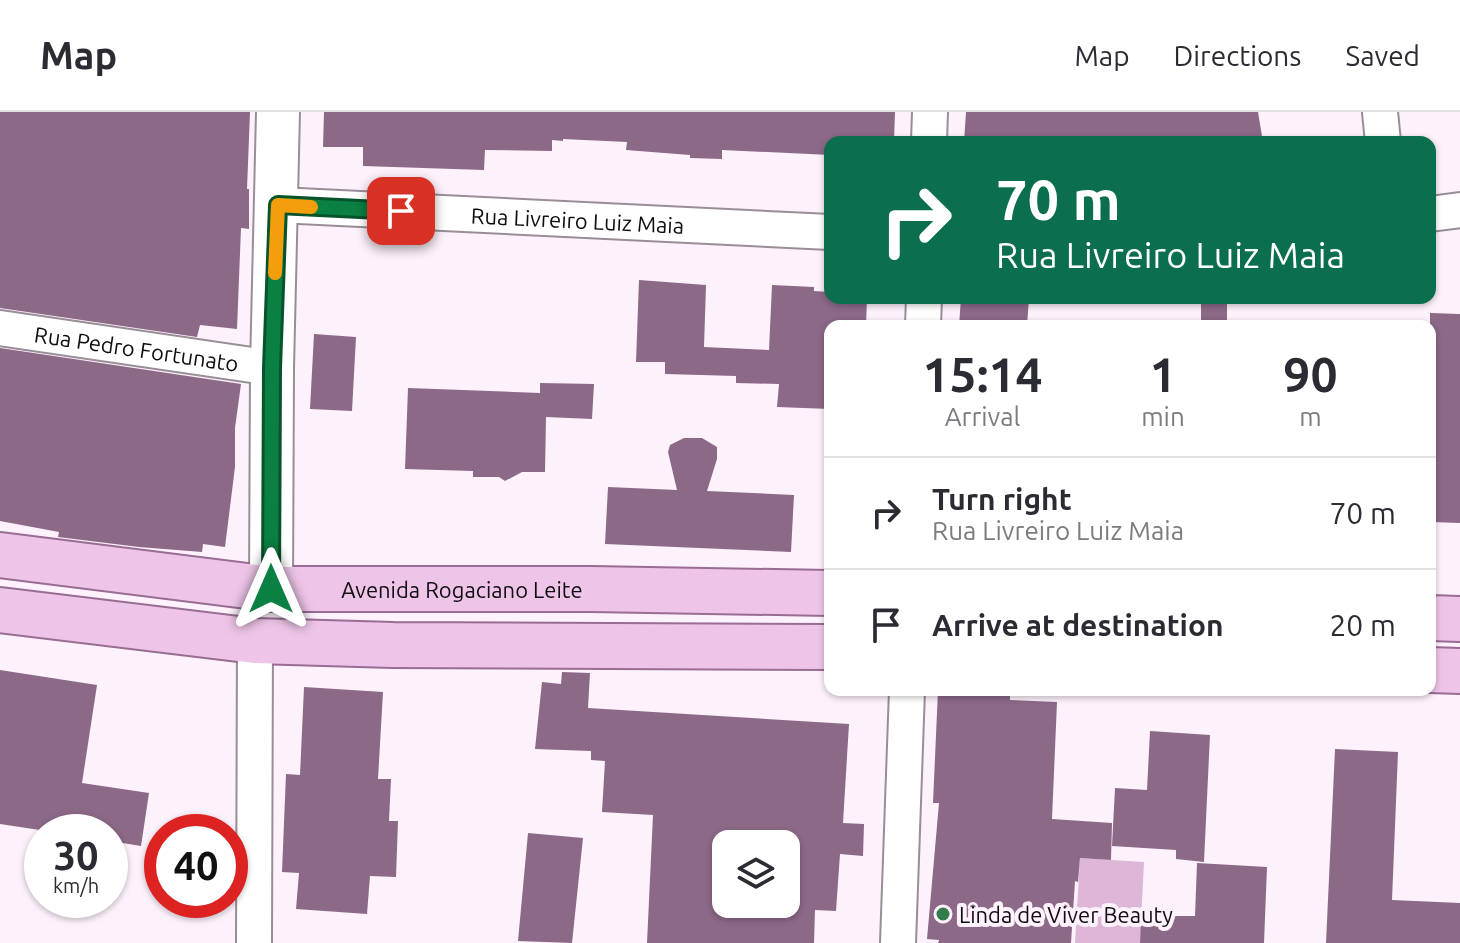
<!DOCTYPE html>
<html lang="en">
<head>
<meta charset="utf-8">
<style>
	body { margin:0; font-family:Ubuntu,sans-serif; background:#f7f7f7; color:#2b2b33; height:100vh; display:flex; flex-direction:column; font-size:30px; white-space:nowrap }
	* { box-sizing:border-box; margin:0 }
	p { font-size:26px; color:#7c7c81 }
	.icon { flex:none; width:44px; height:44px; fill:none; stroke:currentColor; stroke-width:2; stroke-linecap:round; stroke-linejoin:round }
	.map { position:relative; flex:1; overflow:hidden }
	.drawer { position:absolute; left:824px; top:208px; width:612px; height:376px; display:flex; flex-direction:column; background:#fff; border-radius:16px; box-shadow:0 2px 6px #0004 }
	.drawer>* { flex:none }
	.top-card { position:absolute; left:824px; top:24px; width:612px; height:168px; border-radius:16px; box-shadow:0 2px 6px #0004; background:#0b6e4f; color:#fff; overflow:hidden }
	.tools { position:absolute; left:712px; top:718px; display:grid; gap:16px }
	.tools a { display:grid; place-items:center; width:88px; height:88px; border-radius:16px; background:#fff; box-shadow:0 2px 6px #0004; font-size:40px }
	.speed { position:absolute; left:24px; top:702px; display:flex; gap:16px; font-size:40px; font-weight:700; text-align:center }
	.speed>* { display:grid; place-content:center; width:104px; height:104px; border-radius:50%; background:#fff; box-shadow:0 2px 6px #0004; line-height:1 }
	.speed small { font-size:20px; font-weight:400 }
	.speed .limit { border:12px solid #d22; background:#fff; color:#111 }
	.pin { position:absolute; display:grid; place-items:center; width:68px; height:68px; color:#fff; margin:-34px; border-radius:16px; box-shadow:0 4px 12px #0006 }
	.me { position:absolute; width:88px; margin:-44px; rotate:0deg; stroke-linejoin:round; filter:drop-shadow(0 0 6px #0008) }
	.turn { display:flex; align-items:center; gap:28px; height:168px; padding:0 40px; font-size:36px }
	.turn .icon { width:104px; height:104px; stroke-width:2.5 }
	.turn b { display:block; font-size:56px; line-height:68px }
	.eta { display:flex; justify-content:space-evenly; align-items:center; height:136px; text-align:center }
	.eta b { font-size:48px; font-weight:700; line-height:56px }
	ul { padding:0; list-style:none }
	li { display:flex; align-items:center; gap:24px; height:112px; padding:0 40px; border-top:2px solid #e1e1e2 }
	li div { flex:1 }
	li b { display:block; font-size:30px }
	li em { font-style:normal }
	header { display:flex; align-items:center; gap:48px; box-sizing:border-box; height:112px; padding:0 40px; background:#fff; border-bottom:2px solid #e1e1e2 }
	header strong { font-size:38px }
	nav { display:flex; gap:44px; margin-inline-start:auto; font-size:28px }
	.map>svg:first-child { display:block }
	.green { fill:#deb7d8 }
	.building { fill:#8c6987; fill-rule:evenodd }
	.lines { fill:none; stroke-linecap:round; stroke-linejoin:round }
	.minor-casing { stroke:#998e97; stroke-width:38 }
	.tertiary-casing { stroke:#998e97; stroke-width:46 }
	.primary-casing { stroke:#986c93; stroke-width:48 }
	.minor { stroke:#fff; stroke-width:34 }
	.tertiary { stroke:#fff; stroke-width:42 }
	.primary { stroke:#eec5e8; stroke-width:44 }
	.route-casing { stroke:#07532c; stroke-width:20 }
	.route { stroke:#0b8043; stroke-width:14 }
	.slow { stroke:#f59e0b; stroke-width:14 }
	.poi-dot { fill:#337d4a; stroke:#fdf1fb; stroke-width:3 }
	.labels { text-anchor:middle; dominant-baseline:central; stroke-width:8; stroke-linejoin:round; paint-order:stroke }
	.street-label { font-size:22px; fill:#100d10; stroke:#fdf1fb }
	.poi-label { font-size:22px; fill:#100d10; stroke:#fdf1fb; text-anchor:start }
</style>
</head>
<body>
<header>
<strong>Map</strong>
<nav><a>Map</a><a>Directions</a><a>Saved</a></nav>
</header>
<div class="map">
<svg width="1460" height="831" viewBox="0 0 1460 831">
	<rect width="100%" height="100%" fill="#fdf1fb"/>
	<path class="green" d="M1080 746 1144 750 1140 831H1075Z"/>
	<path class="building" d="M0 0H250L247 77H249V117L241 116 237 217 200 213 197 225 0 196Z
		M324 0H895L894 30H830V43L722 38V47L690 46V43L626 38 627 30 563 27V29L552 28V39L485 38 484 58 363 54V35H323Z
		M966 0H1258L1263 30H964Z
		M639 168 706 173 704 235 769 238 772 173 814 175V179L830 180V186H867L866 214H830V297L777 295 779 272 736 271V264L665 262V250H636Z
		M961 186H1029L1027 214H959Z
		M1201 186H1227V214H1201Z
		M1430 201 1460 202V411L1430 410Z
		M314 222 356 225 352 299 310 297Z
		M0 236 241 272 235 316V355L225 435 203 432 202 440 139 435 58 425 59 420 0 409Z
		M540 271 594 272 592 307 546 305 545 360H522L505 369 499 365H473V359L405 357 408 276 540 281Z
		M684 326H702L717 335V347L707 379 794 383 791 440 605 432 608 375 677 378 668 340 670 333Z
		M0 558 97 573 82 671 149 681 141 734 110 729V720H53L0 712Z
		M562 560 590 561 588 596 849 612 843 711 864 712 863 744 840 742 836 799 815 798 814 831H647L653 703 602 700 605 649 591 648V639L535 637 542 570 561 572ZM726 732H786V792H726Z
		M304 575 383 580 378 667H391L389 709H398L396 765 370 764 367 802 296 797 299 761 282 760 286 662 300 663Z
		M938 578H1010V588L1057 590 1052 707 1112 711 1111 748 1080 746 1078 770 1075 769 1071 831H938L939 828 927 827 939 691H933Z
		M1150 619 1210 623 1204 750 1176 747V738L1112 734 1115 676 1147 678Z
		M1335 637 1398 640 1392 788 1460 791V831H1326Z
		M528 721 583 726 572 831 518 829Z
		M1197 751 1267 755 1264 831H1140L1141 804H1195Z"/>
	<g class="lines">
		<defs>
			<g id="minor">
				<path d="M1380 0 1383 30"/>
				<path d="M929 30 930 0"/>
				<path id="s1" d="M278 93 830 120"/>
				<path d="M1430 102 1460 98"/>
				<path d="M923 214 924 186"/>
				<path id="s2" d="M0 216 272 256"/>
				<path d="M254 831 255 529"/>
				<path d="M898 831 907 578"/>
			</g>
			<path id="tertiary" d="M271 477 272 256 278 0"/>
			<g id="primary">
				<path id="s3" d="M0 443 271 477H591L830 481"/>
				<path d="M0 498 255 529 393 533 830 535"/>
				<path d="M1430 506 1460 507"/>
				<path d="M1430 558 1460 559"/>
			</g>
		</defs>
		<use href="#minor" class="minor-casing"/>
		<use href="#tertiary" class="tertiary-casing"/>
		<use href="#primary" class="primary-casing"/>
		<use href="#minor" class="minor"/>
		<use href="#tertiary" class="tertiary"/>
		<use href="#primary" class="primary"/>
	</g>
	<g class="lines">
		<defs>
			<path id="route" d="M271 477 272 256 278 93 401 99"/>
		</defs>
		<use href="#route" class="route-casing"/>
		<use href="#route" class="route"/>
		<path class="slow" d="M275 161 278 93 311 95"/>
	</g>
	<circle class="poi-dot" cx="943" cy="802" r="8"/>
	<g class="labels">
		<g class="street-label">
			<text stroke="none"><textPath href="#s1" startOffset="300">Rua Livreiro Luiz Maia</textPath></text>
			<text stroke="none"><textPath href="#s2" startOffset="138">Rua Pedro Fortunato</textPath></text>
			<text stroke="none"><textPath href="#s3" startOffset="464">Avenida Rogaciano Leite</textPath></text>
		</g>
		<g class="poi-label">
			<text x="959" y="802">Linda de Viver Beauty</text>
		</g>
	</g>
</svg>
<div class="tools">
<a><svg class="icon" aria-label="layers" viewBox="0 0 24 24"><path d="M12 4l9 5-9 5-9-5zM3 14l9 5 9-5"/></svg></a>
</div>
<div class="speed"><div>30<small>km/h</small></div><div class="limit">40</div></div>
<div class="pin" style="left:401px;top:99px;background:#d93025"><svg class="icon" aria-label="arrive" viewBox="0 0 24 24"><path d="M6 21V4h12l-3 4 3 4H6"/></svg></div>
<svg class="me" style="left:271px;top:477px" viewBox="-20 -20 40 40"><path d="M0-17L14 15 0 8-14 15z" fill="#0b8043" stroke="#fff" stroke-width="4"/></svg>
<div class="top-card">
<div class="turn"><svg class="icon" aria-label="right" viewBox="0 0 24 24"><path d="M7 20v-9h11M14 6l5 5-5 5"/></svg><div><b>70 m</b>Rua Livreiro Luiz Maia</div></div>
</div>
<section class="drawer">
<div class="eta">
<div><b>15:14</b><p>Arrival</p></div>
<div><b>1</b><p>min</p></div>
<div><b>90</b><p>m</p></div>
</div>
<ul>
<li><svg class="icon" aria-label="right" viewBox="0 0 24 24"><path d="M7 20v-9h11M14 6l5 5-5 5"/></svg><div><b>Turn right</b><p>Rua Livreiro Luiz Maia</p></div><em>70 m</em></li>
<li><svg class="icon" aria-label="arrive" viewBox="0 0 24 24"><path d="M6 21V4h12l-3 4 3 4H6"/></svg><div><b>Arrive at destination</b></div><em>20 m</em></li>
</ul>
</section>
</div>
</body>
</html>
